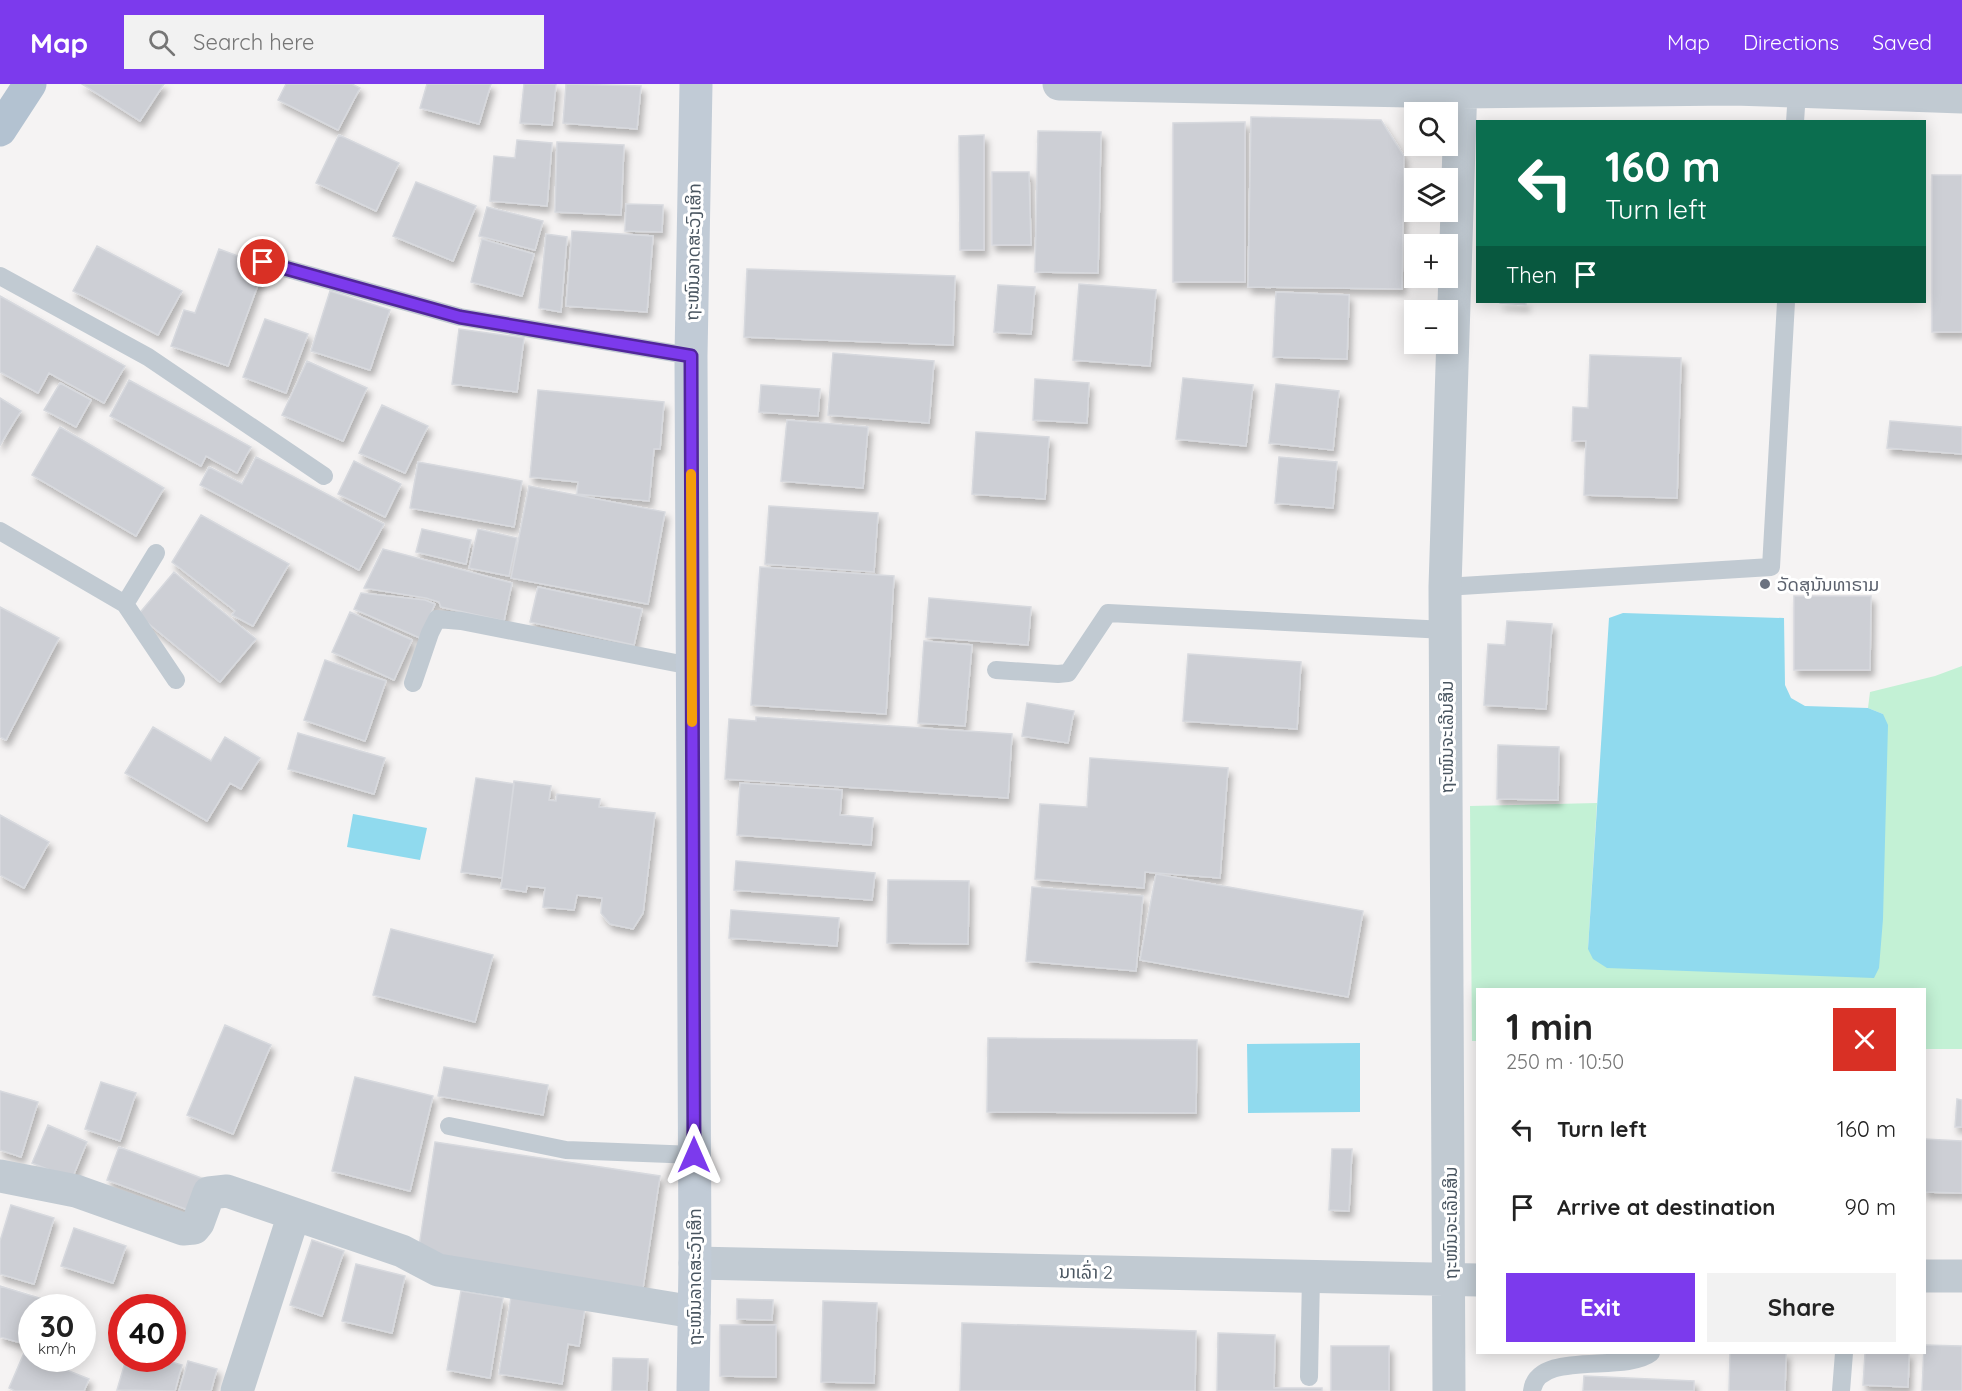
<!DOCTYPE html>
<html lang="en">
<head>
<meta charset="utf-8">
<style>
	body { margin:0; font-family:Quicksand,"Noto Sans Lao",sans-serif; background:#f2f2f2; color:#222; height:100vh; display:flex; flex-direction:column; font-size:22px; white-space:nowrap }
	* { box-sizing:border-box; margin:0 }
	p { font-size:20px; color:#767676 }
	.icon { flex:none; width:33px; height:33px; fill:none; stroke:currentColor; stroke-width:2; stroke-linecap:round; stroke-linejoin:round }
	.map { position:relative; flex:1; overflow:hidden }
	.panel { position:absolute; left:1476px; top:904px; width:450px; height:366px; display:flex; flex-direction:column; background:#fff; border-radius:0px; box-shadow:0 3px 15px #0003 }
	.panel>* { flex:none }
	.hud { position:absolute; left:1476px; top:36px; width:450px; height:183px; border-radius:0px; box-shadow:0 3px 15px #0003; background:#0b6e4f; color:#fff; overflow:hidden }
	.buttons { position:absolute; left:1404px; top:18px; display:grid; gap:12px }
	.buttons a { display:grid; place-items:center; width:54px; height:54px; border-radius:0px; background:#fff; box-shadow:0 3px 15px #0003; font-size:30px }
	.speed { position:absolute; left:18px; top:1210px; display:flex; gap:12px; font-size:30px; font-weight:700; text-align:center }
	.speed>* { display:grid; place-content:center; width:78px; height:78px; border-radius:50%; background:#fff; box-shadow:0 3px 15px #0003; line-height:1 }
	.speed small { font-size:15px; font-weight:400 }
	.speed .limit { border:9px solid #d22; background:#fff; color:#111 }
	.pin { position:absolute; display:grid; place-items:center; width:51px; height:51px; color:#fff; margin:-26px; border:3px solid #fff; border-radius:50%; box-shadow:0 2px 6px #0007 }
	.me { position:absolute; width:66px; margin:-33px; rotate:0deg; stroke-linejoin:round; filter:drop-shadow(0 0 4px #0008) }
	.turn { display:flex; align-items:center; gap:21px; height:126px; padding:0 30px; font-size:27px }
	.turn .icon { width:78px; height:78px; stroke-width:2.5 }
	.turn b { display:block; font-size:42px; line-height:51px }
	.then { display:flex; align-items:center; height:57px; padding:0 30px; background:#0003; gap:12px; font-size:22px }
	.round { display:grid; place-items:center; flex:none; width:63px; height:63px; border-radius:0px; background:#f2f2f2 }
	.overview { display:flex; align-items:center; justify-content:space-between; height:102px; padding:0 30px }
	h1 { font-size:36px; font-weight:800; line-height:45px }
	.primary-button { display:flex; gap:12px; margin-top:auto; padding:12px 30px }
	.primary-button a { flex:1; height:69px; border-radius:0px; background:#7c3aed; color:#fff; font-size:24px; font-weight:800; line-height:69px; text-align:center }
	.primary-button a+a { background:#f2f2f2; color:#222 }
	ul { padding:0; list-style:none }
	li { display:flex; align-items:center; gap:18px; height:78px; padding:0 30px }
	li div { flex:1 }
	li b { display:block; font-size:22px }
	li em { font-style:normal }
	header { display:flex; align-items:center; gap:36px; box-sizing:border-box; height:84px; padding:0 30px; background:#7c3aed; color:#fff }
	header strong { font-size:28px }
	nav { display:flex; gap:33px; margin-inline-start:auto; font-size:21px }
	.search { width:420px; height:54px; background:#f2f2f2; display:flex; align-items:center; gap:15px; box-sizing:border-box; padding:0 21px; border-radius:0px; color:#767676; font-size:22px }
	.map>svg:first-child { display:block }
	.green { fill:#c3f1d5 }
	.water { fill:#90daee }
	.building { fill:#cdcfd5; stroke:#d7d9de; stroke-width:1.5; filter:url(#shadow) }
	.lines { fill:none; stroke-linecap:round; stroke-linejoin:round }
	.lane { stroke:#c1cad2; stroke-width:18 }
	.street { stroke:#c1cad2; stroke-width:33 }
	.secondary { stroke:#c1cbd6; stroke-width:33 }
	.primary { stroke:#b3c2d1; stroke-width:33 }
	.route-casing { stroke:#51269a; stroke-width:15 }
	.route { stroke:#7c3aed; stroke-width:10 }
	.slow { stroke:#f59e0b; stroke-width:10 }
	.worship-dot { fill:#6b7280; stroke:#fff; stroke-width:2 }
	.labels { text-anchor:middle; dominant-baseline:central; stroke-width:6; stroke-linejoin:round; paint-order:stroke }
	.street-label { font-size:18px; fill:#4a5661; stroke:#fff }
	.worship-label { font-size:18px; fill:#5b616d; stroke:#fff; text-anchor:start }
</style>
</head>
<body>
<header>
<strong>Map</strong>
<div class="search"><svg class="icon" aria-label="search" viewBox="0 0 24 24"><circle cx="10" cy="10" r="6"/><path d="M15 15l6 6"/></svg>Search here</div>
<nav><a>Map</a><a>Directions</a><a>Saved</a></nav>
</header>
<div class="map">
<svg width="1962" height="1307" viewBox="0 0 1962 1307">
	<defs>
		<filter id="shadow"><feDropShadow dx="3.5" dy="6" stdDeviation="3" flood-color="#0004"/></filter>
	</defs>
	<rect width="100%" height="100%" fill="#f5f3f3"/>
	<path class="green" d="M1962 582V965H1925L1924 906H1478L1477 957H1472L1470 722 1597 719 1588 865 1883 630 1868 624 1870 608 1935 592Z"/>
	<path class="water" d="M1623 529 1784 534 1785 601 1791 614 1805 622 1868 624 1883 630 1888 641 1883 835 1879 884 1874 894 1607 884 1593 875 1588 865 1609 534Z
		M353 730 427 744 420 776 347 763Z
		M1360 959V1028L1248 1029 1247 960Z"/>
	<path class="building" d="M82 0H164L140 37Z
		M286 0H352L360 4 338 46 278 16Z
		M427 0H491L479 40 420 24Z
		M524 0H556L552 41 520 39Z
		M566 0 641 2 637 45 563 39Z
		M1251 33 1381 36 1404 72 1402 205 1248 203Z
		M1245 38V198H1173V39Z
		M1038 47 1101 48 1098 189 1035 188Z
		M339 51 399 79 376 127 316 99Z
		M984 51V166H960L959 52Z
		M517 56 552 59 547 122 490 117 494 72 515 74Z
		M557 58 624 61 621 131 555 128Z
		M992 88H1029L1031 161H992Z
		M1932 91H1962V248H1932Z
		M416 98 476 122 453 177 393 152Z
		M626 120 663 121 662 148 625 147Z
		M487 123 543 137 535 166 479 152Z
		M572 147 653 152 647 228 566 222Z
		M546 150 567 153 561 228 539 224Z
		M482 155 534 170 522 212 471 198Z
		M97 162 182 207 158 251 73 207Z
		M219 165 265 182 228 282 171 262 184 226 195 229Z
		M747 185 955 192 953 261 744 253Z
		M1079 200 1156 206 1150 282 1073 276Z
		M998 201 1035 203 1031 250 994 248Z
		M330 207 390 226 370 286 311 267Z
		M1276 208 1349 211 1347 275 1273 273Z
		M0 212 125 282 104 319 49 289 38 309 0 288Z
		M1500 218H1526V221L1500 219Z
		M265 235 308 250 286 309 243 293Z
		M459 245 524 254 517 308 452 300Z
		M833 269 934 277 929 339 828 331Z
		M1590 271 1681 274 1677 414 1584 411 1586 357H1572L1573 323 1588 324Z
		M307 277 367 304 343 357 282 331Z
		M1183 294 1253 301 1246 362 1176 355Z
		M1035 295 1089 299 1087 339 1033 336Z
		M129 296 251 363 237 389 206 372 201 382 110 332Z
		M60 299 91 316 76 343 44 326Z
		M1276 300 1339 307 1333 366 1269 359Z
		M761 301 820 305 818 332 759 328Z
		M538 306 664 318 660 365H654L649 417 577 410 578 398 530 393Z
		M0 314 21 327 0 361Z
		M382 321 428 342 405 389 359 369Z
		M787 336 868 343 863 404 781 397Z
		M1890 337 1962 343V370L1887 364Z
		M60 343 164 404 136 452 32 391Z
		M976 348 1049 353 1045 415 972 410Z
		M256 373 384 440 359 486 200 401 209 383 242 400Z
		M1279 373 1337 378 1333 424 1275 419Z
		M354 377 401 400 385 433 338 410Z
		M418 378 522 397 514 443 410 424Z
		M529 402 665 428 648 520 511 494Z
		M769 422 878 429 874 488 765 480Z
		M201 431 289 480 253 542 232 531 235 527 172 478Z
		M422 445 471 456 466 480 416 468Z
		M478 445 517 454 509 492 469 484Z
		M383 465 512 499 504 537 441 523 439 518 426 514 364 504Z
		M760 483 894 492 886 630 751 621Z
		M174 488 256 555 220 598 138 531Z
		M538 503 642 525 634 561 530 538Z
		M361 509 425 516 435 520 420 554 354 525Z
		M1794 512H1871L1870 586H1794Z
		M929 514 1031 523 1028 561 926 553Z
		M0 523 59 554 6 656 0 653Z
		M350 528 412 556 394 596 332 568Z
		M1507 537 1552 540 1546 625 1484 621 1488 560 1505 561Z
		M924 557 972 561 965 642 918 639Z
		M1188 570 1301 578 1297 645 1183 637Z
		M325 576 386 597 365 657 304 636Z
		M1027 619 1074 627 1068 659 1022 652Z
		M756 633 1012 650 1008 714 725 695 729 635 756 637Z
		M153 643 211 677 225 653 260 674 241 705 230 699 207 737 125 689Z
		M298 649 385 674 374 710 288 685Z
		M1498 661 1559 663 1558 716 1497 715Z
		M1090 674 1228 684 1220 794 1145 788 1144 804 1035 795 1040 720 1087 723Z
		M476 694 514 700 502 794 461 788Z
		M514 697 551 702 549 716 556 717 557 710 600 715 599 723 655 729 643 829 633 845 610 840 601 829 602 814 577 811 574 826 543 823 545 804 527 802 526 808 501 804Z
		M740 699 842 706 840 731 873 734 871 761 737 751Z
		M0 731 49 758 24 804 0 791Z
		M736 777 875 789 872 816 734 806Z
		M1156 790 1363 827 1348 913 1140 876Z
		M888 796 969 797 968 860 887 859Z
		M1032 803 1143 812 1136 887 1026 877Z
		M731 826 839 834 837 862 729 854Z
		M391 845 493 871 475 938 373 911Z
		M225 941 271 961 233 1050 187 1031Z
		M988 954 1197 956 1196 1029 987 1028Z
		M444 983 548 1001 543 1031 438 1012Z
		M355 993 433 1012 410 1107 332 1087Z
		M101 998 136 1009 120 1057 85 1045Z
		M0 1007 38 1018 21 1073 0 1066Z
		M1957 1015 1962 1016V1043H1955Z
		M48 1041 87 1058 72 1095 32 1079Z
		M1924 1055 1962 1057V1109L1924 1108Z
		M435 1058 660 1092 643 1204 418 1169Z
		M119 1063 204 1095 191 1127 107 1096Z
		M1332 1065H1352L1349 1127 1329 1126Z
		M11 1121 54 1134 34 1200 0 1190V1157Z
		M74 1144 126 1162 113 1199 61 1182Z
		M312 1156 344 1167 322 1232 290 1221Z
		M356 1180 405 1192 392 1249 342 1237Z
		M0 1202 49 1217 47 1224H32V1262L0 1253Z
		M461 1207 503 1214 490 1294 447 1286Z
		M511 1213 585 1224 579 1262 568 1260 562 1300 499 1290Z
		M737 1215 773 1216 772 1236 737 1235Z
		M823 1217 877 1219 874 1299 821 1298Z
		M125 1218 141 1224H123Z
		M122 1227V1252L113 1249Z
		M172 1235 181 1238 172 1260Z
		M962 1239 1196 1247 1195 1307H960Z
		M720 1241H776V1293L720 1292Z
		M1218 1249 1275 1251 1274 1304H1322V1307H1217Z
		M1924 1261 1962 1262V1307H1922Z
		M1331 1262H1389V1307H1331Z
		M24 1269 32 1272V1275H39L89 1295 84 1307H15L9 1304Z
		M1730 1269H1786L1785 1307H1729Z
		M1865 1269H1909L1908 1303 1863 1301Z
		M613 1274 648 1275 647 1307H612Z
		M126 1275H161L182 1281 175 1307 117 1306Z
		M188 1277 217 1285 211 1307H179Z
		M1584 1292 1694 1297V1307H1583Z"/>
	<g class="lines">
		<path class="lane" d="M1795 38 1797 8
			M263 178 460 233 691 272
			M0 192 148 273 324 392
			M0 447 125 520 176 596
			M1445 503 1771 483 1786 218
			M125 520 156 469
			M996 586 1058 590 1068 589 1108 529 1446 546
			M413 599 430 549 437 535 461 537 691 582
			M449 1042 566 1066 695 1071
			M1309 1293 1311 1193
			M1532 1307C1537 1265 1624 1290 1651 1269
			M1841 1307 1844 1269"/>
		<path class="street" d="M1059 0 1461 8 1734 5 1962 13
			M0 1092 76 1107 183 1145 194 1144 198 1139 209 1109 227 1107 402 1167 438 1186 694 1228
			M695 1179 1478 1196
			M1924 1192H1962
			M237 1307 294 1130
			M1449 1307 1445 503 1461 0"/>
		<path class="secondary" d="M693 1307 695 1179 691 272 696 0"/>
		<path class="primary" d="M0 46 30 0"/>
	</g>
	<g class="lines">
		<defs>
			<path id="route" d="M263 178 460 233 691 272 694 1071"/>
		</defs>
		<use href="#route" class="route-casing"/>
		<use href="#route" class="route"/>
		<path class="slow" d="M691 390 692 638"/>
	</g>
	<circle class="worship-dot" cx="1765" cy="500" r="6"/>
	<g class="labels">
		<g class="street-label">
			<text transform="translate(693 168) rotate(-89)">ຖະໜົນລາດສະວົງເສິກ</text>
			<text transform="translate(1446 653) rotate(-90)">ຖະໜົນຈະເລີນສິນ</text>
			<text transform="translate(1450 1139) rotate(-90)">ຖະໜົນຈະເລີນສິນ</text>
			<text transform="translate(1086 1188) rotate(1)">ນາເລົ່າ 2</text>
			<text transform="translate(694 1193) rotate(-90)">ຖະໜົນລາດສະວົງເສິກ</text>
		</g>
		<g class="worship-label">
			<text x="1777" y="500">ວັດສຸນັນທາຣາມ</text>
		</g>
	</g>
</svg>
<div class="buttons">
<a><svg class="icon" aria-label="search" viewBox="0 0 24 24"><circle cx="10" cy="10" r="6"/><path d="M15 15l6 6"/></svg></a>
<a><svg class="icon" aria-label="layers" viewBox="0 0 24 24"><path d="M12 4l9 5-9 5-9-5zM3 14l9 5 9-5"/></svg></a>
<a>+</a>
<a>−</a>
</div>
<div class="speed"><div>30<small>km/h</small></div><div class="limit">40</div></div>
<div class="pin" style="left:263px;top:178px;background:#d93025"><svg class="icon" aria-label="arrive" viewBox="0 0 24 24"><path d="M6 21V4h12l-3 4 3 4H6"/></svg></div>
<svg class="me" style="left:694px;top:1071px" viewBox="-20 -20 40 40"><path d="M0-17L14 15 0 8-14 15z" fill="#7c3aed" stroke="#fff" stroke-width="4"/></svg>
<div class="hud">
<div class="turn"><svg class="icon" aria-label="left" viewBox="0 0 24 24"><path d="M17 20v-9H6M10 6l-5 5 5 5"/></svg><div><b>160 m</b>Turn left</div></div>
<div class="then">Then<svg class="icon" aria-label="arrive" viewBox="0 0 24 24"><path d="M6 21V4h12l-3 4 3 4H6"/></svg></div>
</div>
<section class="panel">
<div class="overview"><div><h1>1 min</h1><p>250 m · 10:50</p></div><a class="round" style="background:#d93025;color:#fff"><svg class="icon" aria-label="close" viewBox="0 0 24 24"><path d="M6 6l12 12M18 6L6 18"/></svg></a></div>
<ul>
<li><svg class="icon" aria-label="left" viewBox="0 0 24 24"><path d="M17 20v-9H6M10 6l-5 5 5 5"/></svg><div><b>Turn left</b></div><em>160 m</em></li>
<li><svg class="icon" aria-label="arrive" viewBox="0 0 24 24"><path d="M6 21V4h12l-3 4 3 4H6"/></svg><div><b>Arrive at destination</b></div><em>90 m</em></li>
</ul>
<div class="primary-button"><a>Exit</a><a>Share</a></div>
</section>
</div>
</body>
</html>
